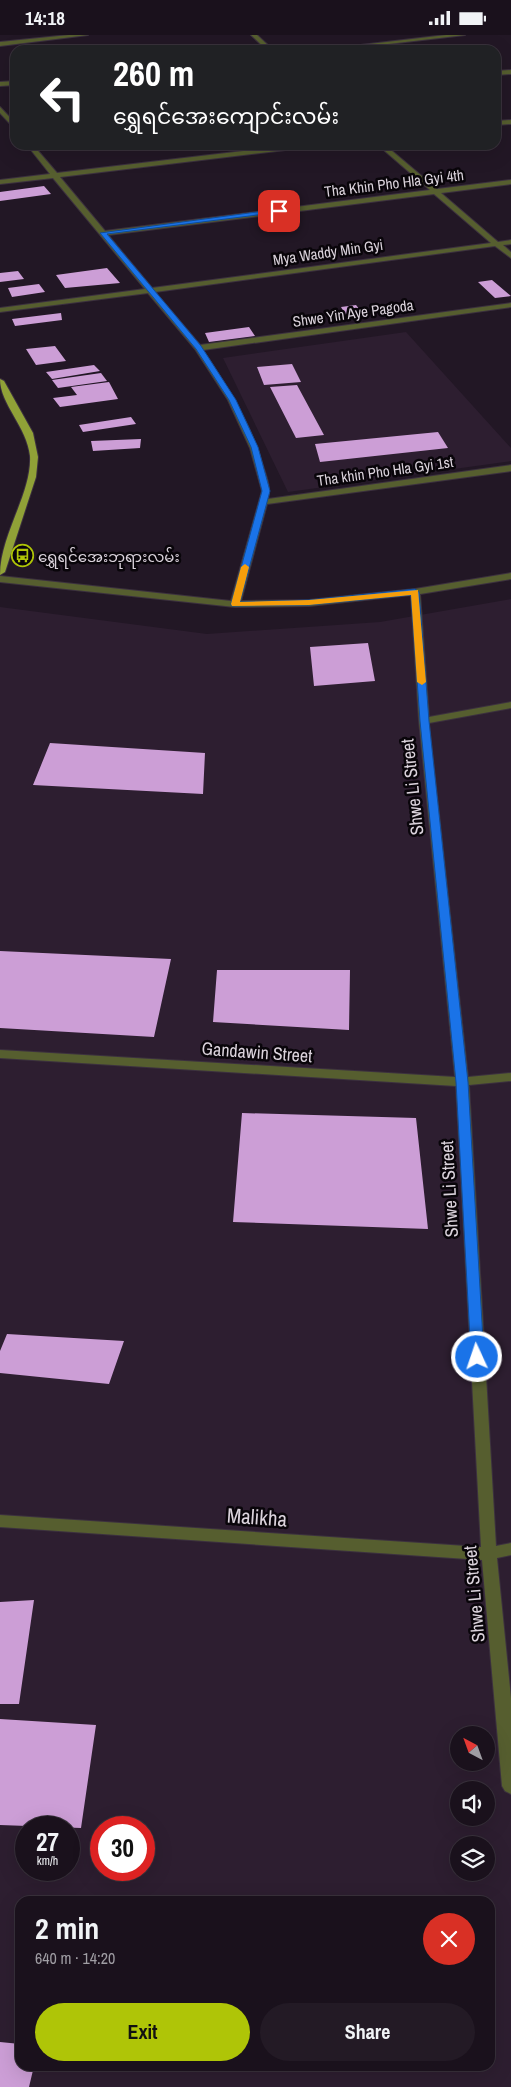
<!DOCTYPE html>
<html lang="en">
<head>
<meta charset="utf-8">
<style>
	body { margin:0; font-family:"Archivo Narrow","Noto Sans Myanmar",sans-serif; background:#231a25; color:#f1f3f6; height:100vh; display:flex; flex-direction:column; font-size:19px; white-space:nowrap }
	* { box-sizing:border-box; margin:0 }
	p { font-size:16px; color:#9f9da3 }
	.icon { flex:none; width:28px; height:28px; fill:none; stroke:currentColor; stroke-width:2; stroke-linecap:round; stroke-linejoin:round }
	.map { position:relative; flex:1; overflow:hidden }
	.details { position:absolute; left:15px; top:1861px; width:480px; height:175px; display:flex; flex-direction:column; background:#1a111c; border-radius:15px; box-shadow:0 5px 20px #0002,0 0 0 1px #38313b }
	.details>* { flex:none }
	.top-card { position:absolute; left:10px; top:10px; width:491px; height:105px; border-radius:15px; box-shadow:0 5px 20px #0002,0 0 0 1px #38313b; background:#202124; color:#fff; overflow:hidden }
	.needle { width:32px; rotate:319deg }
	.fabs { position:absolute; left:450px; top:1691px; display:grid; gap:10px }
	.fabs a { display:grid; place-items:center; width:45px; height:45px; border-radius:50%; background:#1a111c; box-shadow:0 5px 20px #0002,0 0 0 1px #38313b; font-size:25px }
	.speed { position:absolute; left:15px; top:1781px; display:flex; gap:10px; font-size:25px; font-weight:700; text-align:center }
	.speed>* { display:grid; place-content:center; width:65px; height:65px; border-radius:50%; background:#1a111c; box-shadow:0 5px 20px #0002,0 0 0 1px #38313b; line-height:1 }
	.speed small { font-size:12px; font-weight:400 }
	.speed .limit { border:8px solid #d22; background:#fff; color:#111 }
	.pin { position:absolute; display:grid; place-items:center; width:42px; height:42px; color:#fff; margin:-21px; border-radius:10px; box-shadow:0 2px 8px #0006 }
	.me { position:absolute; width:55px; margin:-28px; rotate:357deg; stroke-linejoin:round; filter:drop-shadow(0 0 4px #0008) }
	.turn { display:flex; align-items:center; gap:18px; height:105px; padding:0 20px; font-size:22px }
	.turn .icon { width:65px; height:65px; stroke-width:2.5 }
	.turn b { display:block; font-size:35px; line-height:42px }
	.round { display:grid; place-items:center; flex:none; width:52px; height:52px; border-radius:26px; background:#231a25 }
	.headline { display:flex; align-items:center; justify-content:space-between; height:85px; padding:0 20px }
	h1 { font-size:30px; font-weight:700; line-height:38px }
	.action { display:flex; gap:10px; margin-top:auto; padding:10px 20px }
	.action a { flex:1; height:58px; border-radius:30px; background:#afc507; color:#111; font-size:20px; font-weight:700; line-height:58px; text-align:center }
	.action a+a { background:#231a25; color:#f1f3f6 }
	.status { display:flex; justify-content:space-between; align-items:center; height:35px; padding:0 25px; background:#1a111c; direction:ltr }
	.status svg { height:14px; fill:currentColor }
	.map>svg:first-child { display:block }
	.built { fill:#2d1e30; fill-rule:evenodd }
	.building { fill:#cc9ed6 }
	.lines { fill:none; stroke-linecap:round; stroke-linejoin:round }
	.minor-casing { stroke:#3c313f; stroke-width:2 }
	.major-casing { stroke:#3c313f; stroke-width:2 }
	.minor { fill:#565e2f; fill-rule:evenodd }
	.major { fill:#90a137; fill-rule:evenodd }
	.route { fill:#1a73e8; stroke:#114b97 }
	.slow { fill:#f59e0b }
	.labels { text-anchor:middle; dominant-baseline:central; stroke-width:5; stroke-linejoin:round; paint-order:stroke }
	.far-street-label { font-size:15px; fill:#dbd3dc; stroke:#09050a }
	.far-poi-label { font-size:15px; fill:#dbd3dc; stroke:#09050a; text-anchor:start }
	.street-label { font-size:18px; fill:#dbd3dc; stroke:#09050a }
	.near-street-label { font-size:21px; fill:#dbd3dc; stroke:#09050a }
</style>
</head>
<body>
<div class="status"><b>14:18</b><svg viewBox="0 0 49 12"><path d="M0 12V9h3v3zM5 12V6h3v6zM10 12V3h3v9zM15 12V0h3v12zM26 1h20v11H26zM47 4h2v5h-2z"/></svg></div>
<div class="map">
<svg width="511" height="2052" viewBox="0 0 511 2052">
	<rect width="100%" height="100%" fill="#221725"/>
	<path class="built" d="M406 297 511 413V426L288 457 223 323Z
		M511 564V2052H0V572L207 599 380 587ZM459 1700H486V1728H459ZM459 1755H486V1782H459ZM26 1792H69V1835H26ZM101 1792H144V1835H101ZM459 1810H486V1838H459ZM20 1866H490V2031H20Z"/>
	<path class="building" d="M44 151 51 159 0 166V157Z
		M107 233 120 248 65 253 56 240Z
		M18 236 24 244 0 247V238Z
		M492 245 511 261 495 263 478 247Z
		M39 249 45 257 12 262 8 253Z
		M356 270 364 280 346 281 341 272Z
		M61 278 62 285 15 291 12 284Z
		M249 292 255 301 209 307 205 298Z
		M55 311 66 326 36 330 26 314Z
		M292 329 301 347 264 350 257 332Z
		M94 330 100 336 52 344 46 337Z
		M101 338 107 346 58 353 52 345Z
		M109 347 118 364 60 372 53 363 77 360 71 352Z
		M297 350 324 400 296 403 270 352Z
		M131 382 136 389 83 397 79 390Z
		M438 397 448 413 320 427 315 409Z
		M141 404 140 413 93 416 91 406Z
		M368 608 375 646 314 651 310 612Z
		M50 708 205 718 203 759 33 750Z
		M0 916 171 924 154 1002 0 993Z
		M217 935H350L349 995 213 987Z
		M242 1078 416 1083 428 1194 233 1187Z
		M7 1299 124 1306 109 1349 0 1338V1316Z
		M34 1565 19 1669H0V1567Z
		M0 1684 96 1690 81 1793 0 1790Z
		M0 2007 20 2009V2031H34L29 2052H0Z"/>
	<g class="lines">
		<defs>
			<path id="minor" d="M69 0H88L0 11V7Z
				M251 0H257L273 15H267Z
				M446 0H465L337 15H318Z
				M511 35V39L496 40V36Z
				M15 46V50L0 51V47Z
				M0 72 15 88V94L0 78Z
				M511 85V89L496 90V86Z
				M27 110H33L57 138 295 110H314L311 112 60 142 105 196 430 155 378 110H385L437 154 511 145V149L441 158 498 207 511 205V209L503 210 511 217V223L495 211 155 257 200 310 511 268V272L203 315C228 353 252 390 264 434 267 444 271 453 268 464L511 430V436L267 469 241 566 309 565 415 554 511 538V544L420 559 429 682 511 667V673L429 688 468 1042 511 1038V1046L469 1050 496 1511 511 1508V1520L497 1523 511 1663V1759L505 1756 502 1751 482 1525 0 1492V1480L481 1512 456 1051 0 1023V1015L455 1042 419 686 411 560 309 571 235 572 0 547V541L231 566 262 456 250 413 228 365 195 314 148 258 0 277V273L145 254 53 143 0 149V145L50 139ZM434 159 491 208 152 253 108 200Z"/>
			<path id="major" d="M0 344 4 346 33 398 38 422 36 442 5 537 0 540C0 500 32 458 30 421 27 392 0 369 0 344Z"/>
		</defs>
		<use href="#minor" class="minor-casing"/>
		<use href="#major" class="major-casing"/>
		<use href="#minor" class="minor"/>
		<use href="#major" class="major"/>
	</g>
	<path class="route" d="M279 174 282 176 281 177 107 199 201 311 236 365 258 412 270 456 240 567 309 565 415 554 419 557 429 686 468 1047 484 1322 482 1326H473L471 1322 456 1047 420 686 411 560 309 570 232 571 231 569 262 456 251 412 229 365 196 314 100 198Z"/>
	<path class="slow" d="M245 529 249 532 240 567 309 565 418 555 426 647 422 650 417 647 411 560 309 570 232 571 231 569 241 532Z"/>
	<defs>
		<symbol id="bus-ring" viewBox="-11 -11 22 22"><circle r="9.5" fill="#09050a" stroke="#afc507" stroke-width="1.5"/><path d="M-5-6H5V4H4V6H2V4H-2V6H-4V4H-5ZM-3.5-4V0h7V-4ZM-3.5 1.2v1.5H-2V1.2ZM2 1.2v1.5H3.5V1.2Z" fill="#afc507"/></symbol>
	</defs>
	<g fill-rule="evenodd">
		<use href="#bus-ring" x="10" y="508" width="25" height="25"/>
	</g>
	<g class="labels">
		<g class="far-street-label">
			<text transform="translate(394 148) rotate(-7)">Tha Khin Pho Hla Gyi 4th</text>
			<text transform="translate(328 217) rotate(-8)">Mya Waddy Min Gyi</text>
			<text transform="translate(353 278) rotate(-8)">Shwe Yin Aye Pagoda</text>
			<text transform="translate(385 436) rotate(-8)">Tha khin Pho Hla Gyi 1st</text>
		</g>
		<g class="far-poi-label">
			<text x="38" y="521">ရွှေရင်အေးဘုရားလမ်း</text>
		</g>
		<g class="street-label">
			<text transform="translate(412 752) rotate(-96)">Shwe Li Street</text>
			<text transform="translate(257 1017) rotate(4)">Gandawin Street</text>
			<text transform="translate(449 1154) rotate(-93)">Shwe Li Street</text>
			<text transform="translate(474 1559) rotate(-95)">Shwe Li Street</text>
		</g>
		<g class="near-street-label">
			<text transform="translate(257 1482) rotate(4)">Malikha</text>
		</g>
	</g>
</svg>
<div class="fabs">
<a><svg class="needle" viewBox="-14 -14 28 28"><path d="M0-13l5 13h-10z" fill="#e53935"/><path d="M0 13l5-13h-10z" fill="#9f9da3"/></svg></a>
<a><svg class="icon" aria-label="sound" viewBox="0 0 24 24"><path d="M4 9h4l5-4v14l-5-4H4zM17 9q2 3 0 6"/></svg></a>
<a><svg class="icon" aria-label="layers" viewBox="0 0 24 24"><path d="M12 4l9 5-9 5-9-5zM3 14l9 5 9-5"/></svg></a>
</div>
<div class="speed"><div>27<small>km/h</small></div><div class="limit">30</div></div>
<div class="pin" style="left:279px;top:176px;background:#d93025"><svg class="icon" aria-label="arrive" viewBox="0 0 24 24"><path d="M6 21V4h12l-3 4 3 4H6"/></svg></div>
<svg class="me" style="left:477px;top:1322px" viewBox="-20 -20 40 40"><circle r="17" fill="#1a73e8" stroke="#fff" stroke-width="3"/><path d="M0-11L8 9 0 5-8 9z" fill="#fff"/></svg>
<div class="top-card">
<div class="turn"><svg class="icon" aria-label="left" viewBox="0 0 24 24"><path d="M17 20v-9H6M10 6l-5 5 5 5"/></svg><div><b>260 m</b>ရွှေရင်အေးကျောင်းလမ်း</div></div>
</div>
<section class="details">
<div class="headline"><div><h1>2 min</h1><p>640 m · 14:20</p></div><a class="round" style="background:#d93025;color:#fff"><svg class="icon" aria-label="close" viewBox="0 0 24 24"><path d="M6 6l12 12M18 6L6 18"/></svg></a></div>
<div class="action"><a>Exit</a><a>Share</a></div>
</section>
</div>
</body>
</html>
